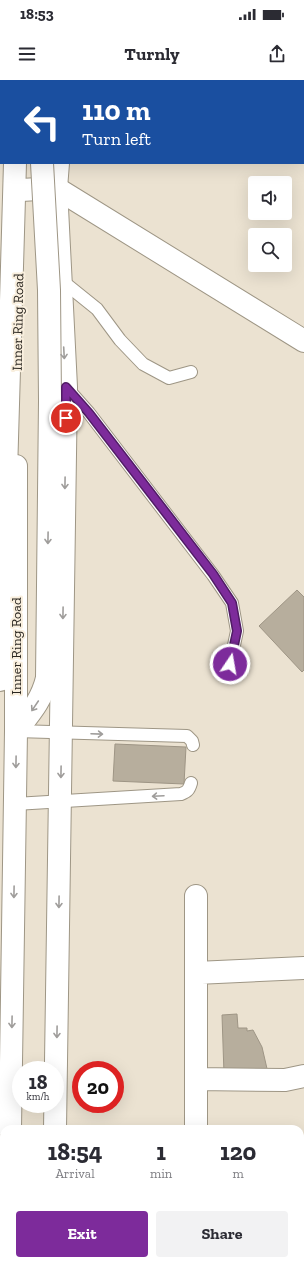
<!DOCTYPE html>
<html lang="en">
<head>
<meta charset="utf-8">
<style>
	body { margin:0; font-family:"Zilla Slab",serif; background:#f2f2f3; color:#2b2b33; height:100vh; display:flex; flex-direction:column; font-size:15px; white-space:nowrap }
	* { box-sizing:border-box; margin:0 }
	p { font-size:13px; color:#7c7c81 }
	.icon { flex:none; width:22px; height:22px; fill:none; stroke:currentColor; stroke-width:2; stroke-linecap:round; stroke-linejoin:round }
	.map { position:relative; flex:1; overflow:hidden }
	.drawer { position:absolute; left:0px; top:1045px; width:304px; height:140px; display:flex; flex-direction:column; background:#fff; border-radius:12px 12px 0 0; box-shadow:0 4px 16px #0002 }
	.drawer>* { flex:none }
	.guide { position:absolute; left:0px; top:0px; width:304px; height:84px; box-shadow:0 4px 16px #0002; background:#1a4fa0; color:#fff; overflow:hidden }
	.controls { position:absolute; left:248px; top:96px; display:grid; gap:8px }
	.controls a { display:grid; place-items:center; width:44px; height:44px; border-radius:4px; background:#fff; box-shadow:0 4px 16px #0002; font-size:20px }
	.speed { position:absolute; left:12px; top:981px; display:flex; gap:8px; font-size:20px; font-weight:700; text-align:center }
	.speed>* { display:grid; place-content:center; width:52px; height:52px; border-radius:50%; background:#fff; box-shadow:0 4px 16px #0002; line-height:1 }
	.speed small { font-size:10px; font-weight:400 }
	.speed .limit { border:6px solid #d22; background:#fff; color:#111 }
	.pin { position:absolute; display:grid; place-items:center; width:34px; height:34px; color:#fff; margin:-17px; border:2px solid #fff; border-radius:50%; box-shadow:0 1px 4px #0007 }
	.me { position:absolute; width:44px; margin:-22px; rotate:12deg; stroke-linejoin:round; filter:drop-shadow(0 0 3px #0008) }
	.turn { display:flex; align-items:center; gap:14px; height:84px; padding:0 16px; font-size:18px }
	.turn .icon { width:52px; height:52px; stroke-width:2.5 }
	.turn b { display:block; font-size:28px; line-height:34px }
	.eta { display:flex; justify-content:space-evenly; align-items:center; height:68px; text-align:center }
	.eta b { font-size:24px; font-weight:700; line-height:28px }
	.primary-button { display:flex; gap:8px; margin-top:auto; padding:8px 16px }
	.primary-button a { flex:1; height:46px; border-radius:4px; background:#7d2b9b; color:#fff; font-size:16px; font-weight:700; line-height:46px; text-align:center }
	.primary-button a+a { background:#f2f2f3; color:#2b2b33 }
	.status { display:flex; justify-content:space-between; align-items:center; height:28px; padding:0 20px; background:#fff; direction:ltr }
	.status svg { height:11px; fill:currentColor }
	header { display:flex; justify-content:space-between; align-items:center; height:52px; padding:0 16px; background:#fff; font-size:18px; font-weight:700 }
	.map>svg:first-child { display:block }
	.building { fill:#b7ae9d; stroke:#9e9585 }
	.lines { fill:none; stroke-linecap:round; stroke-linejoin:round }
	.service-casing { stroke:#9e9685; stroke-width:14 }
	.minor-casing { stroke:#9e9685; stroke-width:24 }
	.tertiary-casing { stroke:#9e9685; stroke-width:24 }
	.primary-casing { stroke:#9e9685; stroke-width:24 }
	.motorway-casing { stroke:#9e9685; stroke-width:24 }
	.service { stroke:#fff; stroke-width:12 }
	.minor { stroke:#fff; stroke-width:22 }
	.tertiary { stroke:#fff; stroke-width:22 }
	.primary { stroke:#fff; stroke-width:22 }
	.motorway { stroke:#fff; stroke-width:22 }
	.motorway-bridge-casing { stroke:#9e9685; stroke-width:24; stroke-linecap:butt }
	.motorway-bridge { stroke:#fff; stroke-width:22 }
	.oneway { stroke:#9f9d9b }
	.route-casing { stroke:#511c65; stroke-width:10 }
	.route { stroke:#7d2b9b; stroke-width:7 }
	.labels { text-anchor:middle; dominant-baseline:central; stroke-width:4; stroke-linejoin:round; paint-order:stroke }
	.street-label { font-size:14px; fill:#2a2620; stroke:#f9efde }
</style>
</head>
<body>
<div class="status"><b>18:53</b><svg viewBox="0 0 49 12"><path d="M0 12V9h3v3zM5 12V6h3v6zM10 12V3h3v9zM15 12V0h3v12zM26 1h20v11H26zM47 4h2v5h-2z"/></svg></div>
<header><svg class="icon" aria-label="menu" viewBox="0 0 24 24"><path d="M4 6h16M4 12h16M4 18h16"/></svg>Turnly<svg class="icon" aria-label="share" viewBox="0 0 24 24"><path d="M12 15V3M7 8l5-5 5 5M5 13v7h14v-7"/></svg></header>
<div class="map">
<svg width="304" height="1185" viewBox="0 0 304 1185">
	<rect width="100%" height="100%" fill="#ebe2d1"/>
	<path class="building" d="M297 510 304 517V590L302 592 259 546Z
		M115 664 186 667 184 704 113 701Z
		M237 934 238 948H247V951L253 950 262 967 268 993 224 994 222 935Z
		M300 1173H304V1185H265V1181H300Z"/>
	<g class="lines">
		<defs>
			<path id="service" d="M61 200 97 229 120 260 143 284 169 298 191 292
				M66 307 89 333 213 495 232 523 237 551 230 584
				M16 651 187 656 192 661 193 665
				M15 724 181 714C187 712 189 710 191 703"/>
			<path id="minor" d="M221 0V1
				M56 108 304 261
				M196 816V1049
				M196 893 304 888
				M196 999 285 1000 304 996
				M300 1147 304 1148
				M195 1185V1181"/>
			<path id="tertiary" d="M63 1V0
				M21 110 56 108
				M55 1049 66 307 56 108 58 83
				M54 1185V1181"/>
			<path id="primary" d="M10 1049 16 651V386
				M8 1185V1181"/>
			<path id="motorway" d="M17 1V0
				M45 1V0
				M0 600 15 83
				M16 651C30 633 42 620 47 598L50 321"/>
		</defs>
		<use href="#service" class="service-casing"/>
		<use href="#minor" class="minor-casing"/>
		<use href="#tertiary" class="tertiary-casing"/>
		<use href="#primary" class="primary-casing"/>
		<use href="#motorway" class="motorway-casing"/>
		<use href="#service" class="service"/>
		<use href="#minor" class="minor"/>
		<use href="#tertiary" class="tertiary"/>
		<use href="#primary" class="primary"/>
		<use href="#motorway" class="motorway"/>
		<defs>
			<path id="motorway-bridge" d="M42 83 49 210 50 321"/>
		</defs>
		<use href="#motorway-bridge" class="motorway-bridge-casing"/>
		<use href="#motorway-bridge" class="motorway-bridge"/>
	</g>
	<defs><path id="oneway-shaft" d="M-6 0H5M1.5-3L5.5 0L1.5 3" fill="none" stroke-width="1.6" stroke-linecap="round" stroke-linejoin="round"/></defs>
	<g class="oneway">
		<use href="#oneway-shaft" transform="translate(64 273) rotate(87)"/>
		<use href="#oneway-shaft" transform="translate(65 403) rotate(91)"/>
		<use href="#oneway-shaft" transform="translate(48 458) rotate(91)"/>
		<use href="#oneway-shaft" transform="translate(63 533) rotate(91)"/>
		<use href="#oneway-shaft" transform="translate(35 626) rotate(124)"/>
		<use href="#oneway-shaft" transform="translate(97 654) rotate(2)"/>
		<use href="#oneway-shaft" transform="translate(16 682) rotate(91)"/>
		<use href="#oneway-shaft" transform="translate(61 692) rotate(91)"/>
		<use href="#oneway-shaft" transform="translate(158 716) rotate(177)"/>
		<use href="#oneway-shaft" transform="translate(14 812) rotate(91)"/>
		<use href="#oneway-shaft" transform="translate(59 822) rotate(91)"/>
		<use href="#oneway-shaft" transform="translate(12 942) rotate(91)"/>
		<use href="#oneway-shaft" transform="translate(57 952) rotate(91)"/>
	</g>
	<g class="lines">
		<defs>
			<path id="route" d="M66 338V307L89 333 213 494 232 523 237 551 230 584"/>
		</defs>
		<use href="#route" class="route-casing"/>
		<use href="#route" class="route"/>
	</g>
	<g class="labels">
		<g class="street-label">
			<text transform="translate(18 242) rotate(-89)">Inner Ring Road</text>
			<text transform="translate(16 566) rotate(-90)">Inner Ring Road</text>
		</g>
	</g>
</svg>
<div class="controls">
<a><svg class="icon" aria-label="sound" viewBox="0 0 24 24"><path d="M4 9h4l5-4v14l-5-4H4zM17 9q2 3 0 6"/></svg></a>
<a><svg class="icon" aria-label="search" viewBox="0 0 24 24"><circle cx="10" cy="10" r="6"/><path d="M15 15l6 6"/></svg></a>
</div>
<div class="speed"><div>18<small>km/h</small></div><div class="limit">20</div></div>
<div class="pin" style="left:66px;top:338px;background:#d93025"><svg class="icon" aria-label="arrive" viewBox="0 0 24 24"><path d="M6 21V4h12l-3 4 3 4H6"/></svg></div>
<svg class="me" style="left:230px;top:584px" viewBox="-20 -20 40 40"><circle r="17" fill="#7d2b9b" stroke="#fff" stroke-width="3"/><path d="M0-11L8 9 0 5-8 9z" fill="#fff"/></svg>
<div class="guide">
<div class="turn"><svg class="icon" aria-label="left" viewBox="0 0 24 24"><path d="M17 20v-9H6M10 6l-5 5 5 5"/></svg><div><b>110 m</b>Turn left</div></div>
</div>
<section class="drawer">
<div class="eta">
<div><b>18:54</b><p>Arrival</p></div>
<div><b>1</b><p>min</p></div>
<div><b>120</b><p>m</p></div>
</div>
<div class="primary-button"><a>Exit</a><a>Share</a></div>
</section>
</div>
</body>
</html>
